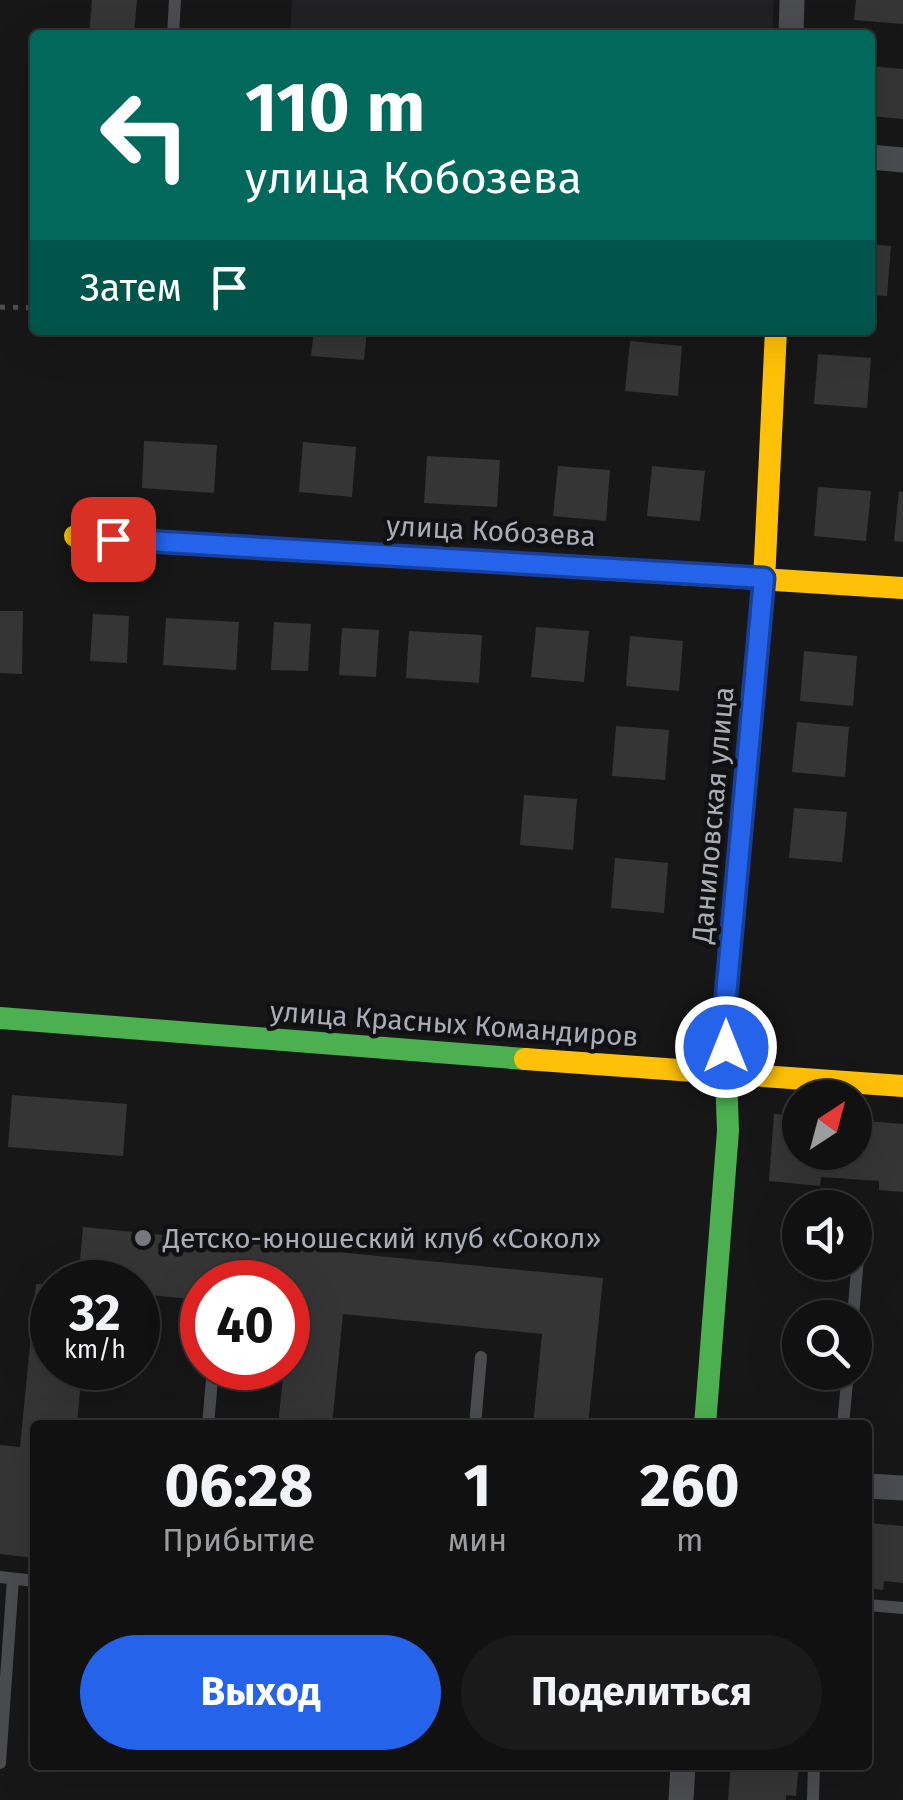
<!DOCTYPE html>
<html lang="ru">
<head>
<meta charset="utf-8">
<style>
	body { margin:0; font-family:"Fira Sans",sans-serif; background:#1a1a1a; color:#f1f3f6; height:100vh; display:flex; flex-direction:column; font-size:38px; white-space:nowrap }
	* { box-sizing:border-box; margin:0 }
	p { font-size:32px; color:#9c9d9f }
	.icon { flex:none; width:55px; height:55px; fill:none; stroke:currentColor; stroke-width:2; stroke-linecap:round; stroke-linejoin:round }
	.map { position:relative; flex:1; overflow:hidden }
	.sheet { position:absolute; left:30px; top:1420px; width:842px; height:350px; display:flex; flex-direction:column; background:#111; border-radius:10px; box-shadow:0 10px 40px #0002,0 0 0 2px #303131 }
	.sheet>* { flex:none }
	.hud { position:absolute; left:30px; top:30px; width:845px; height:305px; border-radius:10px; box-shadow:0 10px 40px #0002,0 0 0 2px #303131; background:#00695c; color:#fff; overflow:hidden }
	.needle { width:65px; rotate:36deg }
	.buttons { position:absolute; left:782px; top:1080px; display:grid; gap:20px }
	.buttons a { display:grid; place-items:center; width:90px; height:90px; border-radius:50%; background:#111; box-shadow:0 10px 40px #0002,0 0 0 2px #303131; font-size:50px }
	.speed { position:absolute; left:30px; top:1260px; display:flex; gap:20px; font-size:50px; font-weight:700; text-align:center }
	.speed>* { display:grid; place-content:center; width:130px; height:130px; border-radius:50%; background:#111; box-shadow:0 10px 40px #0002,0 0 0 2px #303131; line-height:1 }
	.speed small { font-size:25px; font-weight:400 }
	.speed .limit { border:15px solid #d22; background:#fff; color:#111 }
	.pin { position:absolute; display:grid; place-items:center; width:85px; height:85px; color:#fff; margin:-42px; border-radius:20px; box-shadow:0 5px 15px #0006 }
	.me { position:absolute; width:110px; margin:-55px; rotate:0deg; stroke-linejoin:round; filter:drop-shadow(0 0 8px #0008) }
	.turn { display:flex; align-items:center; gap:35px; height:210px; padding:0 50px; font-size:45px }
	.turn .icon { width:130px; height:130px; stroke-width:2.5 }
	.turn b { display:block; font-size:70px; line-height:85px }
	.then { display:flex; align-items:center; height:95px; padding:0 50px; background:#0003; gap:20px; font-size:38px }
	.eta { display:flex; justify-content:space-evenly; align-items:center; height:170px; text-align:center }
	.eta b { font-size:60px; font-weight:700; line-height:70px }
	.action { display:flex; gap:20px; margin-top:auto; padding:20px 50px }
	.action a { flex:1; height:115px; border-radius:60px; background:#2563eb; color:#fff; font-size:40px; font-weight:700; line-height:115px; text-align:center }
	.action a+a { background:#1a1a1a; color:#f1f3f6 }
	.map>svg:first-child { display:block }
	.built { fill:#212123 }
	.building { fill:#353536 }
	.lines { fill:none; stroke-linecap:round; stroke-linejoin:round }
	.path { stroke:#4d4e52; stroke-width:5; stroke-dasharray:5 8; stroke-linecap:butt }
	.lane { stroke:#4b4c50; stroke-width:12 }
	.street { stroke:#4b4c50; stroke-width:25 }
	.fast { stroke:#4caf50; stroke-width:22 }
	.slow { stroke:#ffc107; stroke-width:22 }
	.route-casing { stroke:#184099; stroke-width:25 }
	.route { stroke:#2563eb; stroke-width:18 }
	.poi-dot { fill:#757880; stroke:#111113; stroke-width:4 }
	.labels { text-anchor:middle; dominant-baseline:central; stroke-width:9; stroke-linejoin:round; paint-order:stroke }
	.street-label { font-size:28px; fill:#a8adb8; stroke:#111113 }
	.poi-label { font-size:28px; fill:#a8adb8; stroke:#111113; text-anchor:start }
</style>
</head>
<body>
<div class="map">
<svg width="903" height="1800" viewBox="0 0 903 1800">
	<rect width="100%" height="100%" fill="#171717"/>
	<path class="built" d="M292 0H774L772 35H290Z"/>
	<path class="building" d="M92 0H137L134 35H89Z
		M856 0H903V24L854 20Z
		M870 66 903 69V119L870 116Z
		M870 244 891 246 887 296 870 295Z
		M314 330H367L364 360 311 356Z
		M630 341 682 346 678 396 625 391Z
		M818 354 871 358 867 408 814 404Z
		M144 441 217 445 214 493 142 488Z
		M303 442 356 447 352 497 299 492Z
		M427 456 500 460 497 507 424 503Z
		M558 466 610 470 606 521 553 516Z
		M652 466 705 471 700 521 647 516Z
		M818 487 871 491 866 541 814 536Z
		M899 491 903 492V542L894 541Z
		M0 611H23L22 674 0 673Z
		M93 614 129 616 127 663 90 661Z
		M166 618 239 622 236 670 163 665Z
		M274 622 311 624 308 671 271 670Z
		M536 627 589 631 584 682 531 677Z
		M342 628 379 630 376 677 339 675Z
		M409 631 482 635 479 683 406 678Z
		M630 636 683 641 679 691 626 686Z
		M804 651 857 656 853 706 800 701Z
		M797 722 849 727 845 777 792 772Z
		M616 726 669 730 665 780 612 776Z
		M524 795 577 799 573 850 520 845Z
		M794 808 847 812 842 862 789 858Z
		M615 858 668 863 664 913 611 908Z
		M12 1095 127 1104 123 1156 8 1147Z
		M774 1114 800 1116V1152H855V1120L903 1124V1192L879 1190V1181L821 1177 820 1186 769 1181Z
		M83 1227 603 1278 588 1425H533L542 1334 343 1314 332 1425H278L284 1368H288V1282H202V1300L138 1294V1282H78Z
		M36 1284 52 1285V1368H82L77 1425H35V1558L0 1554V1445L20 1447Z
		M868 1523 903 1526V1583L884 1581 883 1590 868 1588Z
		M731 1765H799L796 1796 786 1795V1800H728Z"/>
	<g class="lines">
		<path class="path" d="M0 307 35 308"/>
		<path class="lane" d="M173 35 175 0
			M853 1318 861 1221
			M208 1425 213 1368
			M475 1425 481 1357
			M843 1425 848 1372
			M0 1577 35 1581
			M868 1605 903 1608
			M0 1763 13 1579
			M813 1800 814 1765"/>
		<path class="street" d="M791 35 792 0
			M870 157 903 160
			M868 1486 903 1488
			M681 1800 683 1765"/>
		<path class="fast" d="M0 1018 525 1059
			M705 1425 728 1131 724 1018 764 581"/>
		<path class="slow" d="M75 536 903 588
			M764 581 776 330
			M525 1059 903 1086"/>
	</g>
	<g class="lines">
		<defs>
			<path id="route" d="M113 539 764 578 724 1018 726 1047"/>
		</defs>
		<use href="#route" class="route-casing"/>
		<use href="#route" class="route"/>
	</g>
	<circle class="poi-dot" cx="143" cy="1238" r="10"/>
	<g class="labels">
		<g class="street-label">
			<text transform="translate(491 531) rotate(3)">улица Кобозева</text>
			<text transform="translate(713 815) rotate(-85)">Даниловская улица</text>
			<text transform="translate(454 1024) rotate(4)">улица Красных Командиров</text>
		</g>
		<g class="poi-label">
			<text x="163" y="1238">Детско-юношеский клуб «Сокол»</text>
		</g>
	</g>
</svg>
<div class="buttons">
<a><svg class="needle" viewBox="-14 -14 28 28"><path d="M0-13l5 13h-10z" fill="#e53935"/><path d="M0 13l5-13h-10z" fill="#9c9d9f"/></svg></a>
<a><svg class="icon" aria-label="sound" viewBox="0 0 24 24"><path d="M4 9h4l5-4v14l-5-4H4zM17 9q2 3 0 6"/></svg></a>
<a><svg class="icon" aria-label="search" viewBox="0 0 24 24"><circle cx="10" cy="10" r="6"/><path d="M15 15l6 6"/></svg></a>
</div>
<div class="speed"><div>32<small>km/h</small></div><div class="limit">40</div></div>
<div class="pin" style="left:113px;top:539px;background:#d93025"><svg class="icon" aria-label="arrive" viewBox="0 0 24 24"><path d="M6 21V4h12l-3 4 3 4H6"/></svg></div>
<svg class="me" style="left:726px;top:1047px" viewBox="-20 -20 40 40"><circle r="17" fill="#2563eb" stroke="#fff" stroke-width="3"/><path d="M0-11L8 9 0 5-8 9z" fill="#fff"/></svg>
<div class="hud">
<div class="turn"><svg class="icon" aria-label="left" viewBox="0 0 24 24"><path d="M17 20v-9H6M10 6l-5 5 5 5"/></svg><div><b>110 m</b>улица Кобозева</div></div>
<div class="then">Затем<svg class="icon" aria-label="arrive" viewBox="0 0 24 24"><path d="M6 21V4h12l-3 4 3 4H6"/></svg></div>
</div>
<section class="sheet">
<div class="eta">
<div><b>06:28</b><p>Прибытие</p></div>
<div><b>1</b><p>мин</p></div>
<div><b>260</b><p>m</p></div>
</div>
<div class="action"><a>Выход</a><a>Поделиться</a></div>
</section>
</div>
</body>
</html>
